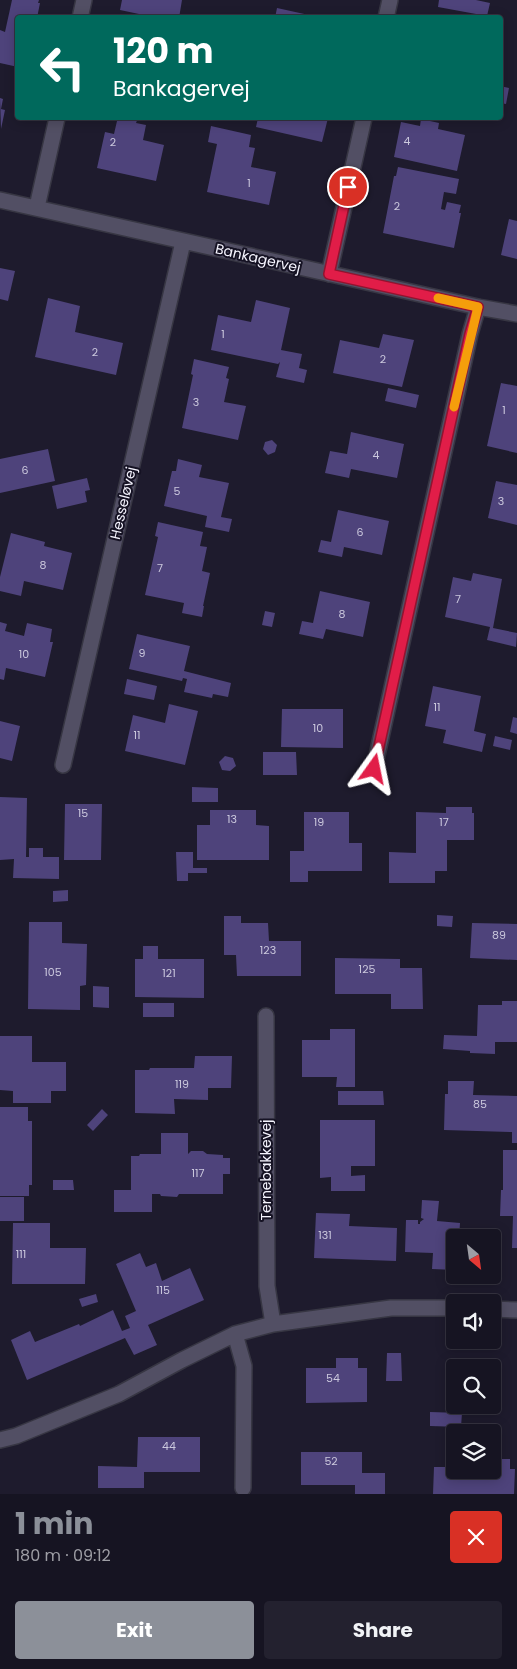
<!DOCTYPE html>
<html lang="en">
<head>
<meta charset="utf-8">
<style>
	body { margin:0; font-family:Poppins,sans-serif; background:#23212f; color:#f1f3f6; height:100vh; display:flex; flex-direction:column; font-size:19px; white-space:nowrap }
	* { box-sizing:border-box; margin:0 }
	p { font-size:16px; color:#9e9ea5 }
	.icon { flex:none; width:28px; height:28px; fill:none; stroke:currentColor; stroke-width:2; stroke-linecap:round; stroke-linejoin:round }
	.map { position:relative; height:1494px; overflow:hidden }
	.details { display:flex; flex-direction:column; background:#161422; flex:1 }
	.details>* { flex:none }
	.hud { position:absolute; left:15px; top:15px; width:488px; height:105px; border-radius:5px; box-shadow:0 2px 12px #0003,0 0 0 1px #353340; background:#00695c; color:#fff; overflow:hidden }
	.needle { width:32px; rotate:151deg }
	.fabs { position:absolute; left:446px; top:1229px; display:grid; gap:10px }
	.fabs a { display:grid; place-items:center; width:55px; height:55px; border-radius:5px; background:#161422; box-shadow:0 2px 12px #0003,0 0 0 1px #353340; font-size:25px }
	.pin { position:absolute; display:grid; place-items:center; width:42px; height:42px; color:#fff; margin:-21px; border:2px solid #fff; border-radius:50%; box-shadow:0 1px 5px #0007 }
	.me { position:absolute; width:55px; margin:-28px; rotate:12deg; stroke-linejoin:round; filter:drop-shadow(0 0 4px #0008) }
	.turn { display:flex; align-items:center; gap:18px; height:105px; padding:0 15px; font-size:22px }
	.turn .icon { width:65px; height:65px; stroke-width:2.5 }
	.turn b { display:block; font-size:35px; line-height:42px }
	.round { display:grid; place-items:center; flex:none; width:52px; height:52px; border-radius:5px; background:#23212f }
	.summary { display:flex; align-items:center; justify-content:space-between; height:85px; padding:0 15px }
	h1 { font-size:30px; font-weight:700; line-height:38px; color:#8c9099 }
	.button { display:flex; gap:10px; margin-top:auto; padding:10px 15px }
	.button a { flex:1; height:58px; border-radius:5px; background:#8c9099; color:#fff; font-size:20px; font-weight:700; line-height:58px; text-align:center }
	.button a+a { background:#23212f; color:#f1f3f6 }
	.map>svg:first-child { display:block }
	.building { fill:#4e437b }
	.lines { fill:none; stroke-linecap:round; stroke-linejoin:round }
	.minor-casing { stroke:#373643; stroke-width:18 }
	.minor { stroke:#524f64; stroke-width:15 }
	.route-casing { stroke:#92132f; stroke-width:12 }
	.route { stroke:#e11d48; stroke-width:9 }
	.slow { stroke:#f59e0b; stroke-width:9 }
	.labels { text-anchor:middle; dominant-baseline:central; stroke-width:4; stroke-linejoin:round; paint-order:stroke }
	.number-label { font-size:11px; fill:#cbc8dd }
	.street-label { font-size:14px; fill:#f5f4fe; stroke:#151223 }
</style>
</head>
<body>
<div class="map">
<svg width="517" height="1494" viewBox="0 0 517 1494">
	<rect width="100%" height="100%" fill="#1e1b2d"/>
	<path class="building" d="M12 0H39L38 3H40L37 18H18V67L0 63V30L5 32Z
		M122 0H182L179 18H158L120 10Z
		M439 0H476L490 3 487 16 438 7Z
		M277 8 318 17V18H275Z
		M500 86 509 88 506 104 500 103Z
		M0 98 3 99 1 109 5 110 1 129Z
		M106 118H138L136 123 146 125 143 140 164 145 156 181 97 168 105 132 114 134 117 121Z
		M258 118H328L322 142 256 127Z
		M421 119 439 123 438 129 465 135 457 171 394 157 401 122 420 126Z
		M211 126 251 135 249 147 255 148 251 167 276 172 269 205 207 192 217 144 208 142Z
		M398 167 459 179 456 194 444 192 441 209 445 210 447 202 461 205 459 213H461L454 248 383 233 394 176H396Z
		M509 219 517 221V259L501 255Z
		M0 268 15 271 8 301 0 299Z
		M48 298 80 306 75 332 123 343 116 375 35 357Z
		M256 300 290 308 281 350 302 354 299 368 307 370 304 383 276 377 280 362 278 364 211 350 218 315 251 322Z
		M383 334 414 340 402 387 333 373 340 340 379 348Z
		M194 359 229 367 226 378 229 379 224 402 246 406 238 440 182 428 193 375 191 374Z
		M501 383 517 386V453L487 446Z
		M388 388 419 395 416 408 385 401Z
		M351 432 404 444 397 478 351 469 349 478 325 473 330 451 347 454Z
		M272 440 277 445 275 452 268 455 263 449 265 442Z
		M48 449 55 481 0 493V459Z
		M178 459 202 465 199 477 229 483 221 517 232 519 229 532 205 527 207 516 164 506 172 471H176Z
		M87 478 90 490 85 491 87 502 57 509 52 486Z
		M496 481 517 485V525L488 518Z
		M338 510 389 521 382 555 344 547 342 557 318 552 321 540 331 542Z
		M158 522 203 532 200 546 207 547 202 571 210 573 203 606H204L202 617 182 613 184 603 145 595 158 537 155 536Z
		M11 533 45 542 44 546 72 553 63 590 24 581 21 596 0 591V577Z
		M473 573 502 579 493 628 517 633 516 647 487 640 490 627 445 617 453 577 471 581Z
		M320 591 370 602 363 637 326 629 323 639 299 634 302 621 313 623Z
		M265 611 275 613 272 627 262 625Z
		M0 622 7 624 5 631 24 636 27 623 52 629 50 642H53L45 677 6 668 4 680 0 679Z
		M137 634 190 646 184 671 231 683 228 697 213 694 212 698 184 692 187 679 183 678 182 681 129 669Z
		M127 679 157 686 154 700 124 694Z
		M433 686 481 696 474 731 486 734 482 752 443 743 446 730 425 726Z
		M169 704 198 711 185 765 125 751 133 715 165 723Z
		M282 709H343V748L281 747Z
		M513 717 517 718V734L510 732Z
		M0 721 20 726 12 761 0 758Z
		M495 736 512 740 510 750 493 746Z
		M263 752H296L297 775H263Z
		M225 756 233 758 236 766 230 771 222 770 219 762Z
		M192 787 218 788V802H192Z
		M0 797 27 798 26 857H29V848H43V857H59V879L13 878 14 859 0 860Z
		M65 804H102L101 860H64Z
		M446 807H472V813H474V840H447V871H435V883H389V852L416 853V812L446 813Z
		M210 810H256V825L269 826V860H197V825H210Z
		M304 812H349V843H362V871H308V882H290V851H304Z
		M176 852H193V868H207V873H188V881H177Z
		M68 890V901L53 902V891Z
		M437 915 453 916 452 927 437 926Z
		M224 916H241V923H268L269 941H301V976H237L236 955H224Z
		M29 922H62V943L87 944 86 985 80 986V1010L28 1009Z
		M472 923 517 924V960L470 958Z
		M143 946H158V959H204V998L135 997V959H143Z
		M335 958 400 959V968H422L423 1009H391V994H335Z
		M93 986 109 987V1008L93 1007Z
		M502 1001H517V1042H495V1054L470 1053V1051L443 1049 444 1035 477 1036 478 1005H502Z
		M143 1003H174V1017H143Z
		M330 1029H355V1087H336L337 1077H302V1040H330Z
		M0 1036H32V1062H66V1091H51V1103H13V1091L0 1090Z
		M195 1056H232L231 1088H208V1100L174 1099 175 1114 135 1113V1070H149L150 1068H194Z
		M448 1081H474L473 1095 517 1096V1143H512V1132L444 1130 445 1094H448Z
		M338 1091H383L384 1105H338Z
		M0 1107H28V1121H32V1185H29V1196H0Z
		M102 1109 108 1115 93 1131 87 1125Z
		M320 1120H375V1166H351V1176L365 1175V1191H331V1177L320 1178Z
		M161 1133H188V1154L191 1151H203L207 1154 223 1155V1158H230V1174H223V1194H179L177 1197 161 1196 160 1194H152V1212H114V1190H131V1156H139L140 1154H161Z
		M503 1150H517V1248H512L513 1216H500L501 1190H503Z
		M53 1180H73L74 1190H53Z
		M0 1197H24V1221H0Z
		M422 1200 439 1201 437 1221 460 1223 459 1238H455V1270L432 1269 433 1253 405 1252 406 1220H418V1224H420V1222L424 1219 421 1218Z
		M316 1213 350 1214 349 1226 397 1228 396 1261 314 1258Z
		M13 1223H50V1248H86L85 1284H12Z
		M140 1253 146 1267 156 1263 162 1281 190 1268 204 1300 148 1325 157 1345 134 1355 125 1338 27 1380 11 1340 30 1331 35 1342 79 1324 80 1326 113 1310 122 1331 130 1328 125 1316 136 1311 116 1264Z
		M96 1294 98 1302 82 1307 79 1299Z
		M387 1353H401L402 1381H386Z
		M336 1358H358V1368H367V1402L306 1403V1368H336Z
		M492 1376H501L500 1412 459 1411V1405H492Z
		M430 1412 462 1413 461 1427 430 1426Z
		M138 1437H200V1472H144V1488H98V1466L137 1467Z
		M301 1452H362V1473H385V1494H355V1485H301Z
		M492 1459H510V1469H515L514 1494H433L434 1467H455V1470H492Z"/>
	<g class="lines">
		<defs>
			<path id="minor" d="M80 18 84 0
				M386 18 390 0
				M0 200 478 307 517 314
				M37 207 57 118
				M329 274 364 118
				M63 765 183 242
				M374 769 470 334 478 307
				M266 1016 267 1286 273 1324
				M492 1309 517 1310
				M235 1334 244 1366 243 1488
				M0 1440 16 1436 119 1394 182 1360 235 1334 273 1324 391 1308H455"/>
		</defs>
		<use href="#minor" class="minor-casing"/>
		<use href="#minor" class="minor"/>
	</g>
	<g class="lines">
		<defs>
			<path id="route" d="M348 187 329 274 478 307 470 334 374 769"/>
		</defs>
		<use href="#route" class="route-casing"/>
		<use href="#route" class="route"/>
		<path class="slow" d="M438 298 478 307 454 407"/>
	</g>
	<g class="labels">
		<g class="number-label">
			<text x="407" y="141">4</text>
			<text x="113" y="142">2</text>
			<text x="249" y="183">1</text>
			<text x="397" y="206">2</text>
			<text x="223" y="334">1</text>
			<text x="95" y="352">2</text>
			<text x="383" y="359">2</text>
			<text x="196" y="402">3</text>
			<text x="504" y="410">1</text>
			<text x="376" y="455">4</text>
			<text x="25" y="470">6</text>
			<text x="177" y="491">5</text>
			<text x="501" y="501">3</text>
			<text x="360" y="532">6</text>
			<text x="43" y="565">8</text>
			<text x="160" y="568">7</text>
			<text x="458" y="599">7</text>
			<text x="342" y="614">8</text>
			<text x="142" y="653">9</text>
			<text x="24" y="654">10</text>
			<text x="437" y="707">11</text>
			<text x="318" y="728">10</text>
			<text x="137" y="735">11</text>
			<text x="83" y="813">15</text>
			<text x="232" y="819">13</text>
			<text x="319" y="822">19</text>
			<text x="444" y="822">17</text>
			<text x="499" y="935">89</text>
			<text x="268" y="950">123</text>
			<text x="367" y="969">125</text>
			<text x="53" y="972">105</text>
			<text x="169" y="973">121</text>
			<text x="182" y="1084">119</text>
			<text x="480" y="1104">85</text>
			<text x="198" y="1173">117</text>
			<text x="325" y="1235">131</text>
			<text x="21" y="1254">111</text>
			<text x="163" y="1290">115</text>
			<text x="333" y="1378">54</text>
			<text x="169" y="1446">44</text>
			<text x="331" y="1461">52</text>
		</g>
		<g class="street-label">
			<text transform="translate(258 258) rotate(13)">Bankagervej</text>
			<text transform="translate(123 503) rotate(-77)">Hesseløvej</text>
			<text transform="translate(266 1170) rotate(-90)">Ternebakkevej</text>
		</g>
	</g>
</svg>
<div class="fabs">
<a><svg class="needle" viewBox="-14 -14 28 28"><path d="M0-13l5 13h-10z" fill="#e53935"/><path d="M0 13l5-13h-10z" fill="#9e9ea5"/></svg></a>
<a><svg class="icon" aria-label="sound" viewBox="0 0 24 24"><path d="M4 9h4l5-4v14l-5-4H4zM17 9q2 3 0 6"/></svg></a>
<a><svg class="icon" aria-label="search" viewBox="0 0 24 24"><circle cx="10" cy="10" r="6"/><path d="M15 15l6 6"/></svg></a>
<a><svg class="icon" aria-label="layers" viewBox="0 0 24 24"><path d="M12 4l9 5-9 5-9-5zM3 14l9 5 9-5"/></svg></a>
</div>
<div class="pin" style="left:348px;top:187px;background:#d93025"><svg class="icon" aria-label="arrive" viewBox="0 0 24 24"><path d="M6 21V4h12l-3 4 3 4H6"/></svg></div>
<svg class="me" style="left:374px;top:769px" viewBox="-20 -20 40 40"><path d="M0-17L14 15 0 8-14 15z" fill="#e11d48" stroke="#fff" stroke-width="4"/></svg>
<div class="hud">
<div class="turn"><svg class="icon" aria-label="left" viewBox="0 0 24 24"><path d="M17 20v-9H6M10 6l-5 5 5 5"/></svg><div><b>120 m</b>Bankagervej</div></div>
</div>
</div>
<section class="details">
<div class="summary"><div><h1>1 min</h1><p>180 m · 09:12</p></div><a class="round" style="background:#d93025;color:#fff"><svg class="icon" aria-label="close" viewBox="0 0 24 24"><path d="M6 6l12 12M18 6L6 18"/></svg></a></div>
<div class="button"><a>Exit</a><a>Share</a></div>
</section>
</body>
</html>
